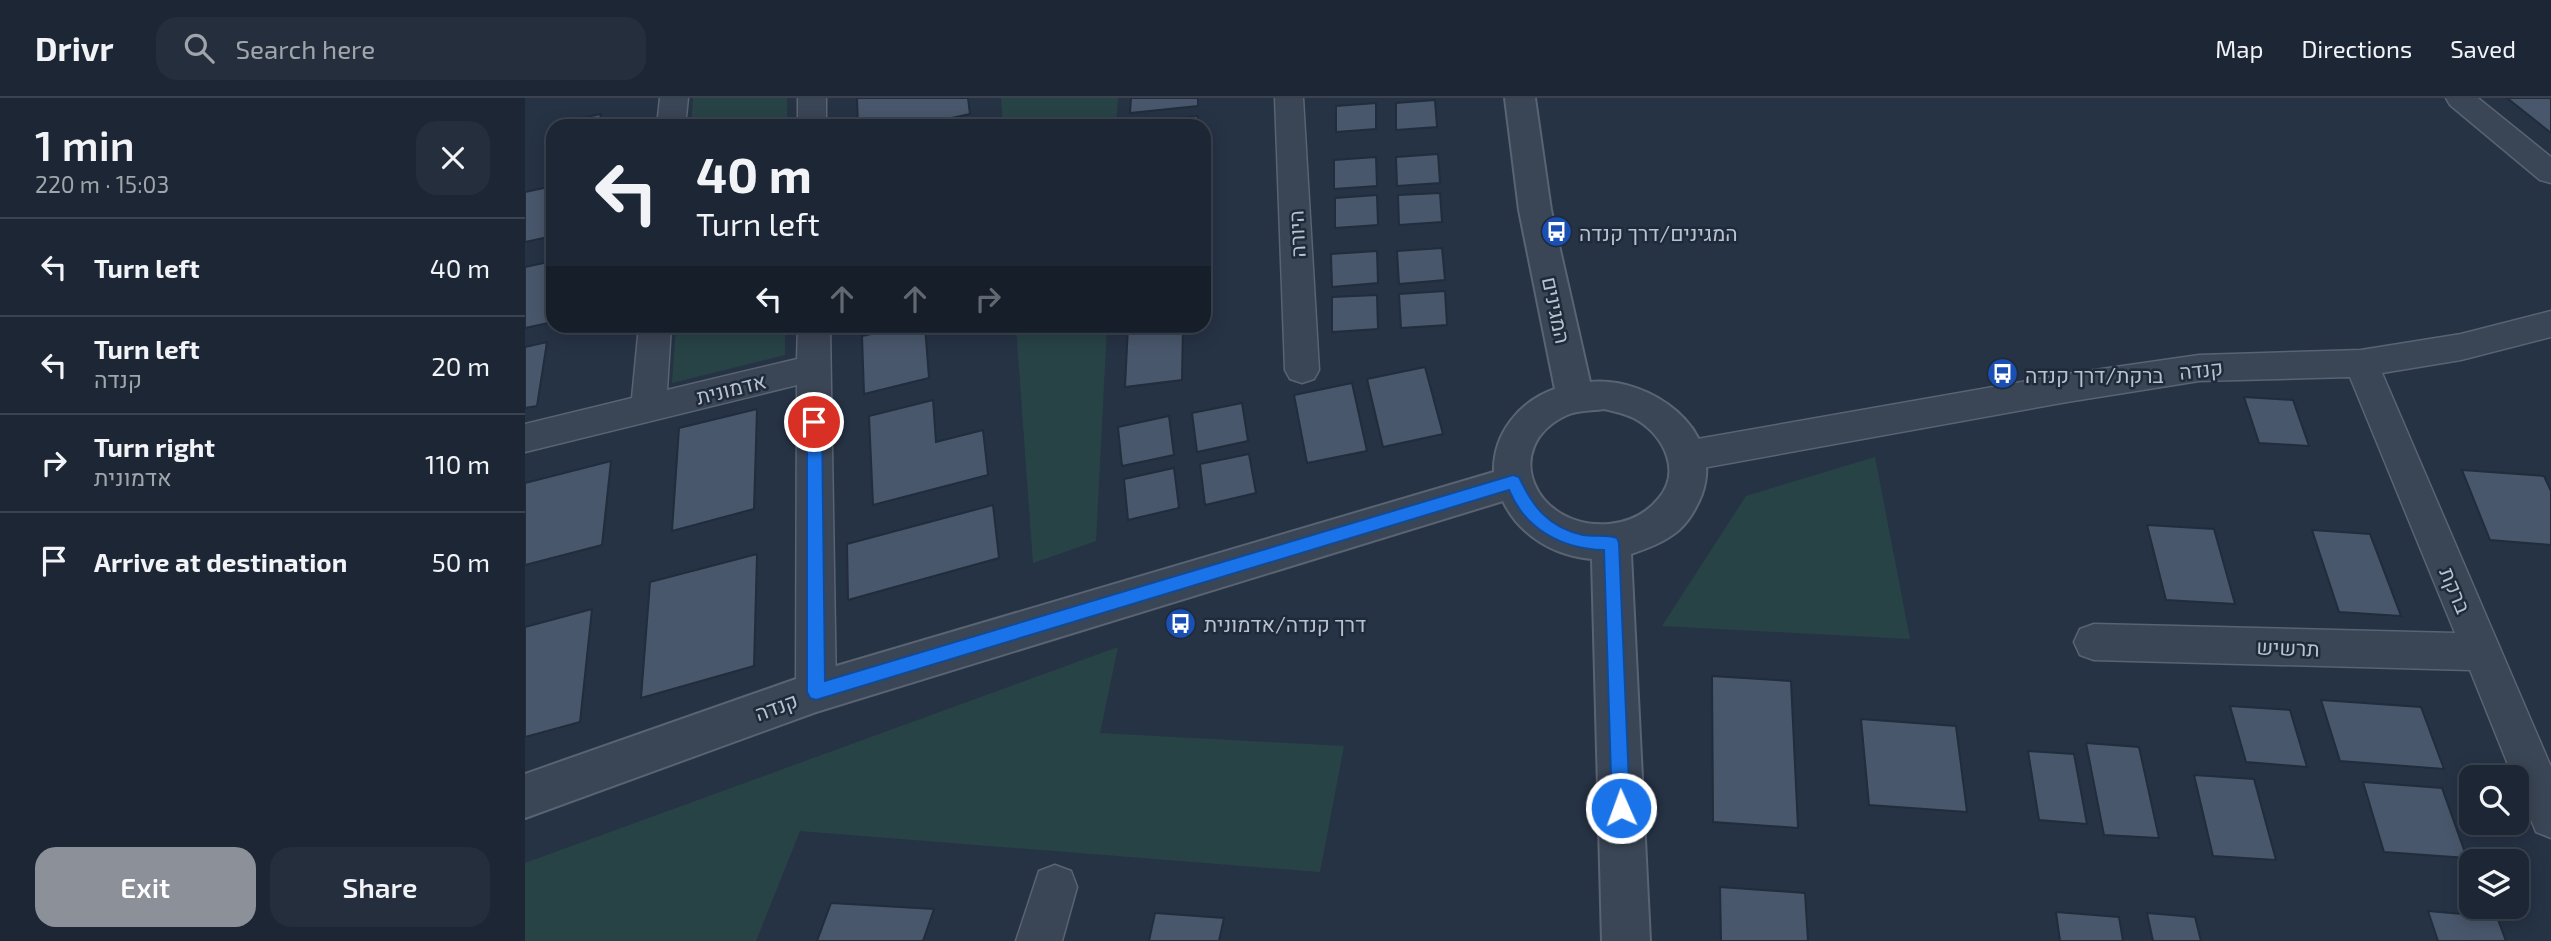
<!DOCTYPE html>
<html lang="en">
<head>
<meta charset="utf-8">
<style>
	body { margin:0; font-family:"Exo 2",Heebo,sans-serif; background:#252e3c; color:#f1f3f6; height:100vh; display:flex; flex-direction:column; font-size:26px; white-space:nowrap }
	* { box-sizing:border-box; margin:0 }
	p { font-size:23px; color:#a0a5ac }
	.icon { flex:none; width:38px; height:38px; fill:none; stroke:currentColor; stroke-width:2; stroke-linecap:round; stroke-linejoin:round }
	.map { position:relative; flex:1; overflow:hidden }
	.details { display:flex; flex-direction:column; background:#1c2634; width:525px }
	.details>* { flex:none }
	.banner { position:absolute; left:21px; top:21px; width:665px; height:214px; border-radius:21px; box-shadow:0 4px 18px #0003,0 0 0 2px #3a434f; background:#1c2634; color:#f1f3f6; overflow:hidden }
	.controls { position:absolute; left:1934px; top:667px; display:grid; gap:14px }
	.controls a { display:grid; place-items:center; width:70px; height:70px; border-radius:14px; background:#1c2634; box-shadow:0 4px 18px #0003,0 0 0 2px #3a434f; font-size:35px }
	.pin { position:absolute; display:grid; place-items:center; width:60px; height:60px; color:#fff; margin:-30px; border:4px solid #fff; border-radius:50%; box-shadow:0 2px 7px #0007 }
	.me { position:absolute; width:77px; margin:-38px; rotate:358deg; stroke-linejoin:round; filter:drop-shadow(0 0 5px #0008) }
	.turn { display:flex; align-items:center; gap:24px; height:147px; padding:0 35px; font-size:32px }
	.turn .icon { width:91px; height:91px; stroke-width:2.5 }
	.turn b { display:block; font-size:49px; line-height:60px }
	.lanes { display:flex; align-items:center; height:66px; padding:0 35px; background:#0003; justify-content:center; gap:35px; direction:ltr }
	.lanes .off { opacity:.35 }
	.round { display:grid; place-items:center; flex:none; width:74px; height:74px; border-radius:21px; background:#252e3c }
	.headline { display:flex; align-items:center; justify-content:space-between; height:119px; padding:0 35px }
	h1 { font-size:42px; font-weight:600; line-height:52px }
	.button { display:flex; gap:14px; margin-top:auto; padding:14px 35px }
	.button a { flex:1; height:80px; border-radius:21px; background:#8c9099; color:#fff; font-size:28px; font-weight:600; line-height:80px; text-align:center }
	.button a+a { background:#252e3c; color:#f1f3f6 }
	ul { padding:0; list-style:none }
	li { display:flex; align-items:center; gap:21px; height:98px; padding:0 35px; border-top:2px solid #3a434f }
	li div { flex:1 }
	li b { display:block; font-size:26px }
	li em { font-style:normal }
	header { display:flex; align-items:center; gap:42px; box-sizing:border-box; height:98px; padding:0 35px; background:#1c2634; border-bottom:2px solid #3a434f }
	header strong { font-size:33px }
	nav { display:flex; gap:38px; margin-inline-start:auto; font-size:24px }
	.search { width:490px; height:63px; background:#252e3c; display:flex; align-items:center; gap:18px; box-sizing:border-box; padding:0 24px; border-radius:21px; color:#a0a5ac; font-size:26px }
	main { display:flex; flex:1; min-height:0 }
	.map>svg:first-child { display:block }
	.green { fill:#284346 }
	.building { fill:#49576c; stroke:#212c3c; stroke-width:2 }
	.lines { fill:none; stroke-linecap:round; stroke-linejoin:round }
	.minor-casing { stroke:#596372; stroke-width:3 }
	.tertiary-casing { stroke:#596372; stroke-width:4 }
	.minor { fill:#3a4555; fill-rule:evenodd }
	.tertiary { fill:#3a4555; fill-rule:evenodd }
	.route { fill:#1a73e8; stroke:#114b97; stroke-width:2 }
	.labels { text-anchor:middle; dominant-baseline:central; stroke-width:5; stroke-linejoin:round; paint-order:stroke }
	.poi-label { font-size:21px; fill:#b8c1ce; stroke:#1f2a3a; text-anchor:start }
	.street-label { font-size:21px; fill:#b8c1ce; stroke:#1f2a3a }
</style>
</head>
<body>
<header>
<strong>Drivr</strong>
<div class="search"><svg class="icon" aria-label="search" viewBox="0 0 24 24"><circle cx="10" cy="10" r="6"/><path d="M15 15l6 6"/></svg>Search here</div>
<nav><a>Map</a><a>Directions</a><a>Saved</a></nav>
</header>
<main>
<section class="details">
<div class="headline"><div><h1>1 min</h1><p>220 m · 15:03</p></div><a class="round"><svg class="icon" aria-label="close" viewBox="0 0 24 24"><path d="M6 6l12 12M18 6L6 18"/></svg></a></div>
<ul>
<li><svg class="icon" aria-label="left" viewBox="0 0 24 24"><path d="M17 20v-9H6M10 6l-5 5 5 5"/></svg><div><b>Turn left</b></div><em>40 m</em></li>
<li><svg class="icon" aria-label="left" viewBox="0 0 24 24"><path d="M17 20v-9H6M10 6l-5 5 5 5"/></svg><div><b>Turn left</b><p>קנדה</p></div><em>20 m</em></li>
<li><svg class="icon" aria-label="right" viewBox="0 0 24 24"><path d="M7 20v-9h11M14 6l5 5-5 5"/></svg><div><b>Turn right</b><p>אדמונית</p></div><em>110 m</em></li>
<li><svg class="icon" aria-label="arrive" viewBox="0 0 24 24"><path d="M6 21V4h12l-3 4 3 4H6"/></svg><div><b>Arrive at destination</b></div><em>50 m</em></li>
</ul>
<div class="button"><a>Exit</a><a>Share</a></div>
</section>
<div class="map">
<svg width="2026" height="843" viewBox="0 0 2026 843">
	<rect width="100%" height="100%" fill="#263345"/>
	<path class="green" d="M168 0H262V28H166Z
		M476 0H593L591 28H478Z
		M151 228H260V257L147 285Z
		M491 228H582L571 443 508 465Z
		M1350 359 1385 541 1137 528 1221 398Z
		M593 549 575 635 819 648 795 774 275 733 231 843H0V765Z"/>
	<path class="building" d="M332 0H443L445 16 389 28H333Z
		M606 0H673V8L605 15Z
		M1982 0H2026V35Z
		M910 2 912 29 871 32V5Z
		M851 5V31L811 34V8Z
		M76 16 74 28H28V61L21 62 27 26Z
		M673 18V28H605V25Z
		M913 56 915 85 872 88 871 59Z
		M851 59 852 88 809 91V62Z
		M28 88V138L0 144V94Z
		M915 95 917 124 874 127 873 97Z
		M852 97 853 127 810 130V100Z
		M917 150 920 182 874 186 872 153Z
		M852 153 853 185 807 189 806 156Z
		M28 163V224L0 230V169Z
		M920 193 922 227 876 230 874 196Z
		M852 197 853 231 807 234V199Z
		M382 228H400L404 280 339 296 337 238Z
		M603 228H658L657 282 600 289Z
		M22 244 12 308 0 310V249Z
		M900 269 918 336 858 349 842 281Z
		M827 285 842 353 782 365 769 297Z
		M1719 299 1768 302 1784 348 1734 345Z
		M408 302 411 344 458 332 463 377 348 407 344 318Z
		M717 305 723 343 672 354 667 315Z
		M232 311 229 411 147 433 154 330Z
		M644 318 649 357 597 368 593 329Z
		M724 356 731 395 680 407 675 366Z
		M86 363 77 447 0 467V385Z
		M649 370 654 410 603 422 599 381Z
		M1937 372 2019 378 2026 393V447L1965 442Z
		M468 407 474 460 323 502 322 446Z
		M1622 427 1689 431 1710 506 1641 502Z
		M1787 432 1845 436 1876 518 1814 514Z
		M232 456 229 568 116 600 125 484Z
		M67 511 55 624 0 639V529Z
		M1187 578 1266 583 1273 730 1188 724Z
		M1796 602 1896 609 1919 671 1815 663Z
		M1705 608 1765 612 1782 669 1721 664Z
		M1336 621 1431 628 1442 714 1344 707Z
		M1561 645 1614 649 1634 740 1579 737Z
		M1503 653 1549 656 1562 726 1514 722Z
		M1669 677 1729 681 1751 762 1688 758Z
		M1838 684 1917 690 1942 760 1859 754Z
		M1195 789 1280 795 1283 843H1196Z
		M306 805 409 811 398 843H292Z
		M1903 813 1972 819 1981 843H1913Z
		M1531 814 1594 819 1598 843H1535Z
		M630 815 699 820 694 843H624Z
		M1622 815 1670 819 1676 843H1628Z"/>
	<g class="lines">
		<defs>
			<path id="minor" d="M135 0H163L160 28H132Z
				M273 0H301V28H273Z
				M750 0H778L794 272 789 281 777 285 765 281 760 272Z
				M1921 0H1953L2026 59V85L2015 82 1925 7Z
				M2026 213V239L1936 262 1857 275 2026 669V740L2011 734 1992 687V679H1988L1945 572 1569 562 1555 557 1549 544 1555 531 1569 526 1930 535 1825 279 1674 283 1542 304 1161 373 1148 368 1143 358 1148 348 1161 343 1542 276 1674 257 1836 252 1936 236Z
				M114 228H146L142 292 272 261 273 228H305L311 594 305 607 291 613 277 607 271 594 272 287 0 354V326L107 300Z
				M530 767 546 773 552 789 537 843H491L514 773Z"/>
			<path id="tertiary" d="M980 0H1010L1026 112 1065 284C1124 278 1200 331 1177 396 1172 409 1164 423 1154 432 1140 444 1123 450 1106 456L1125 843H1077L1067 461C1029 458 994 437 978 403L291 614 0 720V676L291 574 969 374C968 335 995 303 1030 291L994 112ZM1079 311C1091 314 1103 316 1114 323 1140 340 1156 374 1134 400 1121 416 1105 424 1084 426 1010 432 973 349 1042 317 1053 312 1067 313 1079 311Z"/>
		</defs>
		<use href="#minor" class="minor-casing"/>
		<use href="#tertiary" class="tertiary-casing"/>
		<use href="#minor" class="minor"/>
		<use href="#tertiary" class="tertiary"/>
	</g>
	<path class="route" d="M289 318 297 324 300 583 988 377 994 379C1008 409 1024 430 1058 437 1070 439 1081 436 1092 440L1094 445 1105 710 1103 717 1096 719 1090 717 1087 710 1079 452C1037 451 1000 431 984 392L291 602 285 600 282 594V324Z"/>
	<defs>
		<symbol id="bus-disc" viewBox="-11 -11 22 22"><circle r="9.5" fill="#1a4fb4" stroke="#1f2a3a"/><path d="M-5-6H5V4H4V6H2V4H-2V6H-4V4H-5ZM-3.5-4V0h7V-4ZM-3.5 1.2v1.5H-2V1.2ZM2 1.2v1.5H3.5V1.2Z" fill="#fff"/></symbol>
	</defs>
	<g fill-rule="evenodd">
		<use href="#bus-disc" x="1014" y="116" width="35" height="35"/>
		<use href="#bus-disc" x="1460" y="258" width="35" height="35"/>
		<use href="#bus-disc" x="638" y="508" width="35" height="35"/>
	</g>
	<g class="labels">
		<g class="poi-label">
			<text x="1054" y="134">המגינים/דרך קנדה</text>
			<text x="1500" y="276">ברקת/דרך קנדה</text>
			<text x="679" y="525">דרך קנדה/אדמונית</text>
		</g>
		<g class="street-label">
			<text transform="translate(771 136) rotate(-93)">היורה</text>
			<text transform="translate(1032 212) rotate(78)">המגינים</text>
			<text transform="translate(1676 271) rotate(-6)">קנדה</text>
			<text transform="translate(206 290) rotate(-14)">אדמונית</text>
			<text transform="translate(1931 492) rotate(67)">ברקת</text>
			<text transform="translate(1763 549) rotate(2)">תרשיש</text>
			<text transform="translate(251 608) rotate(-20)">קנדה</text>
		</g>
	</g>
</svg>
<div class="controls">
<a><svg class="icon" aria-label="search" viewBox="0 0 24 24"><circle cx="10" cy="10" r="6"/><path d="M15 15l6 6"/></svg></a>
<a><svg class="icon" aria-label="layers" viewBox="0 0 24 24"><path d="M12 4l9 5-9 5-9-5zM3 14l9 5 9-5"/></svg></a>
</div>
<div class="pin" style="left:289px;top:324px;background:#d93025"><svg class="icon" aria-label="arrive" viewBox="0 0 24 24"><path d="M6 21V4h12l-3 4 3 4H6"/></svg></div>
<svg class="me" style="left:1096px;top:710px" viewBox="-20 -20 40 40"><circle r="17" fill="#1a73e8" stroke="#fff" stroke-width="3"/><path d="M0-11L8 9 0 5-8 9z" fill="#fff"/></svg>
<div class="banner">
<div class="turn"><svg class="icon" aria-label="left" viewBox="0 0 24 24"><path d="M17 20v-9H6M10 6l-5 5 5 5"/></svg><div><b>40 m</b>Turn left</div></div>
<div class="lanes"><svg class="icon" aria-label="left" viewBox="0 0 24 24"><path d="M17 20v-9H6M10 6l-5 5 5 5"/></svg><svg class="icon off" aria-label="ahead" viewBox="0 0 24 24"><path d="M12 20V5M6 11l6-6 6 6"/></svg><svg class="icon off" aria-label="ahead" viewBox="0 0 24 24"><path d="M12 20V5M6 11l6-6 6 6"/></svg><svg class="icon off" aria-label="right" viewBox="0 0 24 24"><path d="M7 20v-9h11M14 6l5 5-5 5"/></svg></div>
</div>
</div>
</main>
</body>
</html>
